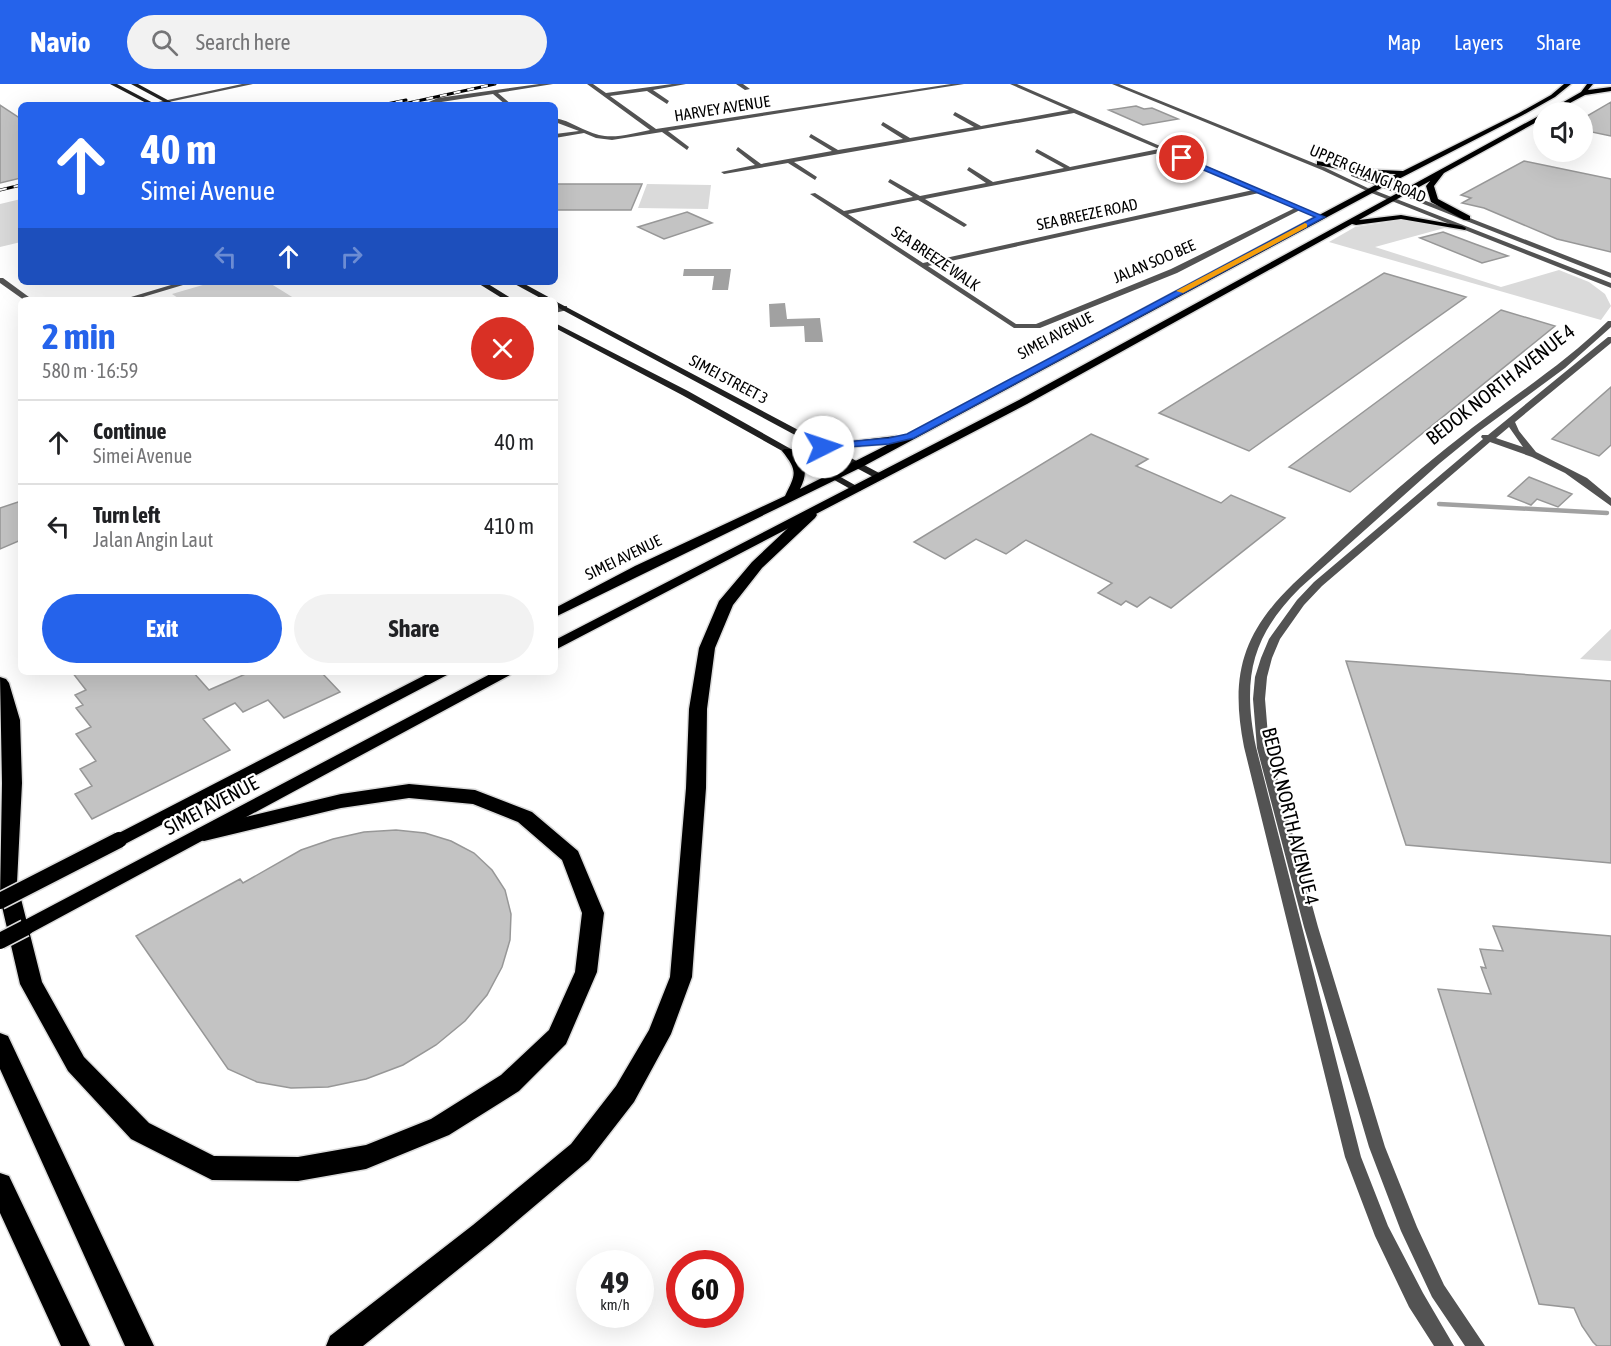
<!DOCTYPE html>
<html lang="en">
<head>
<meta charset="utf-8">
<style>
	body { margin:0; font-family:"Asap Condensed",sans-serif; background:#f2f2f2; color:#202124; height:100vh; display:flex; flex-direction:column; font-size:22px; white-space:nowrap }
	* { box-sizing:border-box; margin:0 }
	p { font-size:20px; color:#757577 }
	.icon { flex:none; width:33px; height:33px; fill:none; stroke:currentColor; stroke-width:2; stroke-linecap:round; stroke-linejoin:round }
	.map { position:relative; flex:1; overflow:hidden }
	.side { position:absolute; left:18px; top:213px; width:540px; height:378px; display:flex; flex-direction:column; background:#fff; border-radius:9px; box-shadow:0 6px 24px #0002 }
	.side>* { flex:none }
	.hud { position:absolute; left:18px; top:18px; width:540px; height:183px; border-radius:9px; box-shadow:0 6px 24px #0002; background:#2563eb; color:#fff; overflow:hidden }
	.fabs { position:absolute; left:1533px; top:18px; display:grid; gap:12px }
	.fabs a { display:grid; place-items:center; width:60px; height:60px; border-radius:50%; background:#fff; box-shadow:0 6px 24px #0002; font-size:30px }
	.speed { position:absolute; left:576px; top:1166px; display:flex; gap:12px; font-size:30px; font-weight:700; text-align:center }
	.speed>* { display:grid; place-content:center; width:78px; height:78px; border-radius:50%; background:#fff; box-shadow:0 6px 24px #0002; line-height:1 }
	.speed small { font-size:15px; font-weight:400 }
	.speed .limit { border:9px solid #d22; background:#fff; color:#111 }
	.pin { position:absolute; display:grid; place-items:center; width:51px; height:51px; color:#fff; margin:-26px; border:3px solid #fff; border-radius:50%; box-shadow:0 2px 6px #0007 }
	.me { position:absolute; width:66px; margin:-33px; rotate:86deg; stroke-linejoin:round; filter:drop-shadow(0 0 4px #0008) }
	.turn { display:flex; align-items:center; gap:21px; height:126px; padding:0 24px; font-size:27px }
	.turn .icon { width:78px; height:78px; stroke-width:2.5 }
	.turn b { display:block; font-size:42px; line-height:51px }
	.lanes { display:flex; align-items:center; height:57px; padding:0 24px; background:#0003; justify-content:center; gap:30px; direction:ltr }
	.lanes .off { opacity:.35 }
	.round { display:grid; place-items:center; flex:none; width:63px; height:63px; border-radius:32px; background:#f2f2f2 }
	.head { display:flex; align-items:center; justify-content:space-between; height:102px; padding:0 24px }
	h1 { font-size:36px; font-weight:700; line-height:45px; color:#2563eb }
	.cta { display:flex; gap:12px; margin-top:auto; padding:12px 24px }
	.cta a { flex:1; height:69px; border-radius:36px; background:#2563eb; color:#fff; font-size:24px; font-weight:700; line-height:69px; text-align:center }
	.cta a+a { background:#f2f2f2; color:#202124 }
	ul { padding:0; list-style:none }
	li { display:flex; align-items:center; gap:18px; height:84px; padding:0 24px; border-top:2px solid #e0e0e0 }
	li div { flex:1 }
	li b { display:block; font-size:22px }
	li em { font-style:normal }
	header { display:flex; align-items:center; gap:36px; box-sizing:border-box; height:84px; padding:0 30px; background:#2563eb; color:#fff }
	header strong { font-size:28px }
	nav { display:flex; gap:33px; margin-inline-start:auto; font-size:21px }
	.search { width:420px; height:54px; background:#f2f2f2; display:flex; align-items:center; gap:15px; box-sizing:border-box; padding:0 21px; border-radius:33px; color:#757577; font-size:22px }
	.map>svg:first-child { display:block }
	.green { fill:#dadada }
	.water { fill:#a1a1a1 }
	.lines { fill:none; stroke-linecap:round; stroke-linejoin:round }
	.stream { stroke:#a1a1a1; stroke-width:4.5 }
	.building { fill:#c3c3c3; stroke:#979797; stroke-width:1.5 }
	.primary-casing { stroke:#dbdbdb; stroke-width:3 }
	.motorway-casing { stroke:#dbdbdb; stroke-width:3 }
	.minor { fill:#535353; fill-rule:evenodd }
	.tertiary { fill:#535353; fill-rule:evenodd }
	.secondary { fill:#202020; fill-rule:evenodd }
	.primary { fill:#000; fill-rule:evenodd }
	.motorway { fill:#000; fill-rule:evenodd }
	.rail-casing { stroke:#000; stroke-width:3 }
	.rail { stroke:#fff; stroke-width:2; stroke-dasharray:7; stroke-linecap:butt }
	.primary-bridge-casing { stroke:#dbdbdb; stroke-width:19; stroke-linecap:butt }
	.primary-bridge { stroke:#000; stroke-width:16 }
	.route { fill:#2563eb; stroke:#184099; stroke-width:1.5 }
	.slow { fill:#f59e0b }
	.labels { text-anchor:middle; dominant-baseline:central; stroke-width:4.5; stroke-linejoin:round; paint-order:stroke }
	.far-street-label { font-size:16px; fill:#000; stroke:#fff }
	.street-label { font-size:20px; fill:#000; stroke:#fff }
</style>
</head>
<body>
<header>
<strong>Navio</strong>
<div class="search"><svg class="icon" aria-label="search" viewBox="0 0 24 24"><circle cx="10" cy="10" r="6"/><path d="M15 15l6 6"/></svg>Search here</div>
<nav><a>Map</a><a>Layers</a><a>Share</a></nav>
</header>
<div class="map">
<svg width="1611" height="1262" viewBox="0 0 1611 1262">
	<rect width="100%" height="100%" fill="#fff"/>
	<path class="green" d="M647 100 711 101 708 125 638 124Z
		M21 115V158L0 163V120Z
		M1401 136 1448 143 1375 163 1501 203 1559 186 1589 198 1605 210 1611 222 1601 236 1329 158 1355 143Z
		M213 198H268L297 216H181L172 210Z
		M1611 545V577L1580 575Z"/>
	<path class="water" d="M684 185H731L728 206H712L714 192H683Z
		M785 219 787 235 820 234 823 258H805L804 242 770 243 769 220Z"/>
	<g class="lines">
		<path class="stream" d="M1439 420 1607 429"/>
	</g>
	<path class="building" d="M1611 18V52L1582 46V35Z
		M0 21 21 35V94L0 99Z
		M1136 22 1144 25 1152 24 1178 35 1143 41 1109 26Z
		M1524 77 1611 95V168L1557 155 1484 124 1462 119 1471 114 1461 111Z
		M555 100H642L631 126H555Z
		M687 128 712 139 664 155 638 143Z
		M1443 148 1475 160 1508 172 1482 179 1420 154Z
		M1384 189 1466 213 1249 367 1159 329Z
		M1501 226 1555 242 1350 408 1289 383Z
		M1611 303V361L1599 372 1552 355Z
		M1091 350 1148 375 1136 382 1221 419 1231 411 1285 434 1171 524 1150 513 1137 523 1126 517 1121 521 1098 509 1112 499 1026 456 1006 470 976 455 945 475 914 458Z
		M1529 393 1572 410 1558 423 1537 415 1531 421 1508 412Z
		M21 417V456L0 465V424Z
		M1346 577 1611 597V779L1406 761Z
		M72 588H193L209 606 250 588H321L340 608 284 634 268 616 243 628 235 619 203 635 230 666 92 735 75 710 92 702 80 685 96 677 76 650 91 643 76 624 83 621 75 611 86 606Z
		M396 746 425 749 451 757 474 769 492 786 505 806 511 830 510 856 502 883 487 911 465 937 436 961 403 981 366 995 328 1003 291 1004 257 998 228 985 136 852 240 795 243 799 301 766 333 755 364 748Z
		M1493 842 1611 852V1262H1597L1593 1258 1582 1242 1574 1224 1539 1220 1438 905 1491 910 1481 883 1486 884 1480 865 1503 867Z"/>
	<g class="lines">
		<defs>
			<path id="primary" d="M1564 0H1571L1555 13 1523 31 1387 101 862 383 555 533V524L635 482 785 412C796 390 798 387 782 367L784 365H792C805 378 809 387 800 405L891 359 823 366 819 365V361L896 352 901 354 1396 90 1360 89 1317 81V77L1360 85 1403 87 1519 29 1551 11Z
				M1587 0H1593L1588 6 1611 3V7L1585 11 1553 28H1546L1581 8Z
				M1544 29V34L1444 89 1434 102 1438 115 1470 132V136H1464L1431 118 1426 102 1430 97 1359 136 1401 131 1462 142 1466 144 1465 146 1401 135 1356 141 1352 140 1027 320 555 566V556L1019 316Z
				M431 588H449L447 591 125 760 119 762 113 760 111 756 113 752Z
				M494 588H512L510 591 31 849 25 851 19 849 16 844 19 839Z"/>
			<path id="motorway" d="M810 427 815 428 817 431 815 434 762 484 733 521 715 564 707 625 706 704 692 893 671 950 634 1018 589 1076 491 1159 363 1262H326L330 1252 473 1141 571 1060 616 1002 649 946 670 893 686 704 689 625 699 564 719 517 752 478 805 428Z
				M0 593 6 595 9 599 20 636 22 699 17 799 42 898 84 973 149 1039 214 1072 298 1073 366 1061 431 1035 501 991 549 946 575 888 582 829 562 776 518 738 473 720 409 714 341 724 204 757 197 755 194 750 197 745 204 743 341 710 409 700 475 706 532 728 578 767 604 829 597 888 566 960 519 1007 449 1051 366 1085 298 1097 212 1096 131 1055 68 987 20 900 0 814 2 699Z
				M0 949 8 952 154 1262H125L0 985Z
				M0 1089 9 1092 90 1262H61L0 1129Z"/>
		</defs>
		<use href="#primary" class="primary-casing"/>
		<use href="#motorway" class="motorway-casing"/>
		<path class="minor" d="M242 0H253L155 21 149 20Z
			M539 0H553L498 9 512 21H506L493 10 422 21 438 14Z
			M587 0H593L606 9 672 0H686L653 6 669 17 667 20 647 7 610 12 656 45 951 0H964L668 47 689 63 687 66 662 48 612 56 596 54 584 49 555 54V50L579 47 555 38V34C571 37 583 47 599 51 615 55 634 49 650 46Z
			M736 0H743L750 5 745 6Z
			M1010 0H1017L1324 133 1319 134 1300 126 1177 189 1040 244H1014L810 110 815 109 844 127 913 113 888 98 890 95 920 112 986 99 967 86 969 83 993 98 1064 84 1035 68 1037 65 1070 83 1159 65 1074 29 794 78 817 93 815 96 788 79 724 90 721 88 755 81 736 66 738 63 761 80 832 67 809 53 811 50 838 66 903 55 881 41 883 38 910 54 974 43 953 31 955 28 981 42 1069 26ZM1165 68 1253 106 923 179 848 130 918 116 964 143 967 141 966 140 925 115ZM1259 109 1295 124 1171 185 1036 240H1016L928 182Z
			M1112 0H1119L1326 84 1374 107 1369 108 1322 86Z
			M1351 90H1355L1383 101 1378 102 1351 92Z
			M0 194H3L33 216H24L0 199Z
			M181 198H193L133 216H121Z
			M564 222H567V226L555 229V225Z
			M1608 237H1611V243L1565 284 1478 348 1440 379 1300 504C1251 553 1242 595 1256 663L1361 1073 1388 1142 1423 1209 1454 1262H1434L1409 1223 1375 1152 1345 1073 1244 663C1230 592 1242 550 1293 500 1351 446 1409 392 1472 344 1518 309 1566 278 1608 237Z
			M1608 253H1611V259L1515 338 1519 347 1536 368 1587 394 1611 414V422L1565 389 1532 373 1490 358 1322 502 1304 521 1280 555 1272 574 1267 593 1265 615 1269 664 1318 843 1385 1063 1417 1143 1444 1201 1485 1262H1465L1432 1213 1401 1147 1369 1063 1304 843 1257 664 1253 615 1255 593 1261 574 1269 555 1297 516 1314 498 1483 355 1481 353 1482 351H1488ZM1509 343 1523 363 1496 354Z"/>
		<path class="tertiary" d="M1380 99 1611 189V194L1378 102Z
			M1371 105 1611 199V204L1369 108 1368 107Z"/>
		<path class="secondary" d="M110 0H117L157 21H150Z
			M131 0H138L177 21H170Z
			M476 198H485L514 216H505Z
			M511 198H521L554 216H544Z
			M555 217 883 391 885 393 883 395H877L555 222Z
			M555 239 688 307 862 405 860 407H854L682 311 555 244Z"/>
		<use href="#primary" class="primary"/>
		<use href="#motorway" class="motorway"/>
		<defs>
			<path id="rail" d="M382 21 406 16
				M399 21 495 0
				M0 106 21 101"/>
		</defs>
		<use href="#rail" class="rail-casing"/>
		<use href="#rail" class="rail"/>
		<defs>
			<path id="primary-bridge" d="M0 817 119 756
				M0 857 25 844"/>
		</defs>
		<use href="#primary-bridge" class="primary-bridge-casing"/>
		<use href="#primary-bridge" class="primary-bridge"/>
	</g>
	<path class="route" d="M1182 72 1325 133 914 354 889 360 820 365V361L823 360 889 354 907 350 1315 133 1180 76Z"/>
	<path class="slow" d="M1305 139 1307 140V143L1183 209 1176 207Z"/>
	<g class="labels">
		<g class="far-street-label">
			<text transform="translate(722 24) rotate(-9)">HARVEY AVENUE</text>
			<text transform="translate(1368 89) rotate(23)">UPPER CHANGI ROAD</text>
			<text transform="translate(1087 130) rotate(-12)">SEA BREEZE ROAD</text>
			<text transform="translate(936 174) rotate(34)">SEA BREEZE WALK</text>
			<text transform="translate(1154 177) rotate(-23)">JALAN SOO BEE</text>
			<text transform="translate(1055 251) rotate(-28)">SIMEI AVENUE</text>
			<text transform="translate(729 295) rotate(28)">SIMEI STREET 3</text>
			<text transform="translate(623 473) rotate(-26)">SIMEI AVENUE</text>
		</g>
		<g class="street-label">
			<text transform="translate(1500 300) rotate(-38)">BEDOK NORTH AVENUE 4</text>
			<text transform="translate(211 721) rotate(-28)">SIMEI AVENUE</text>
			<text transform="translate(1291 732) rotate(76)">BEDOK NORTH AVENUE 4</text>
		</g>
	</g>
</svg>
<div class="fabs">
<a><svg class="icon" aria-label="sound" viewBox="0 0 24 24"><path d="M4 9h4l5-4v14l-5-4H4zM17 9q2 3 0 6"/></svg></a>
</div>
<div class="speed"><div>49<small>km/h</small></div><div class="limit">60</div></div>
<div class="pin" style="left:1182px;top:74px;background:#d93025"><svg class="icon" aria-label="arrive" viewBox="0 0 24 24"><path d="M6 21V4h12l-3 4 3 4H6"/></svg></div>
<svg class="me" style="left:823px;top:363px" viewBox="-20 -20 40 40"><circle r="19" fill="#fff"/><path d="M0-13L10 11 0 6-10 11z" fill="#2563eb"/></svg>
<div class="hud">
<div class="turn"><svg class="icon" aria-label="ahead" viewBox="0 0 24 24"><path d="M12 20V5M6 11l6-6 6 6"/></svg><div><b>40 m</b>Simei Avenue</div></div>
<div class="lanes"><svg class="icon off" aria-label="left" viewBox="0 0 24 24"><path d="M17 20v-9H6M10 6l-5 5 5 5"/></svg><svg class="icon" aria-label="ahead" viewBox="0 0 24 24"><path d="M12 20V5M6 11l6-6 6 6"/></svg><svg class="icon off" aria-label="right" viewBox="0 0 24 24"><path d="M7 20v-9h11M14 6l5 5-5 5"/></svg></div>
</div>
<section class="side">
<div class="head"><div><h1>2 min</h1><p>580 m · 16:59</p></div><a class="round" style="background:#d93025;color:#fff"><svg class="icon" aria-label="close" viewBox="0 0 24 24"><path d="M6 6l12 12M18 6L6 18"/></svg></a></div>
<ul>
<li><svg class="icon" aria-label="ahead" viewBox="0 0 24 24"><path d="M12 20V5M6 11l6-6 6 6"/></svg><div><b>Continue</b><p>Simei Avenue</p></div><em>40 m</em></li>
<li><svg class="icon" aria-label="left" viewBox="0 0 24 24"><path d="M17 20v-9H6M10 6l-5 5 5 5"/></svg><div><b>Turn left</b><p>Jalan Angin Laut</p></div><em>410 m</em></li>
</ul>
<div class="cta"><a>Exit</a><a>Share</a></div>
</section>
</div>
</body>
</html>
